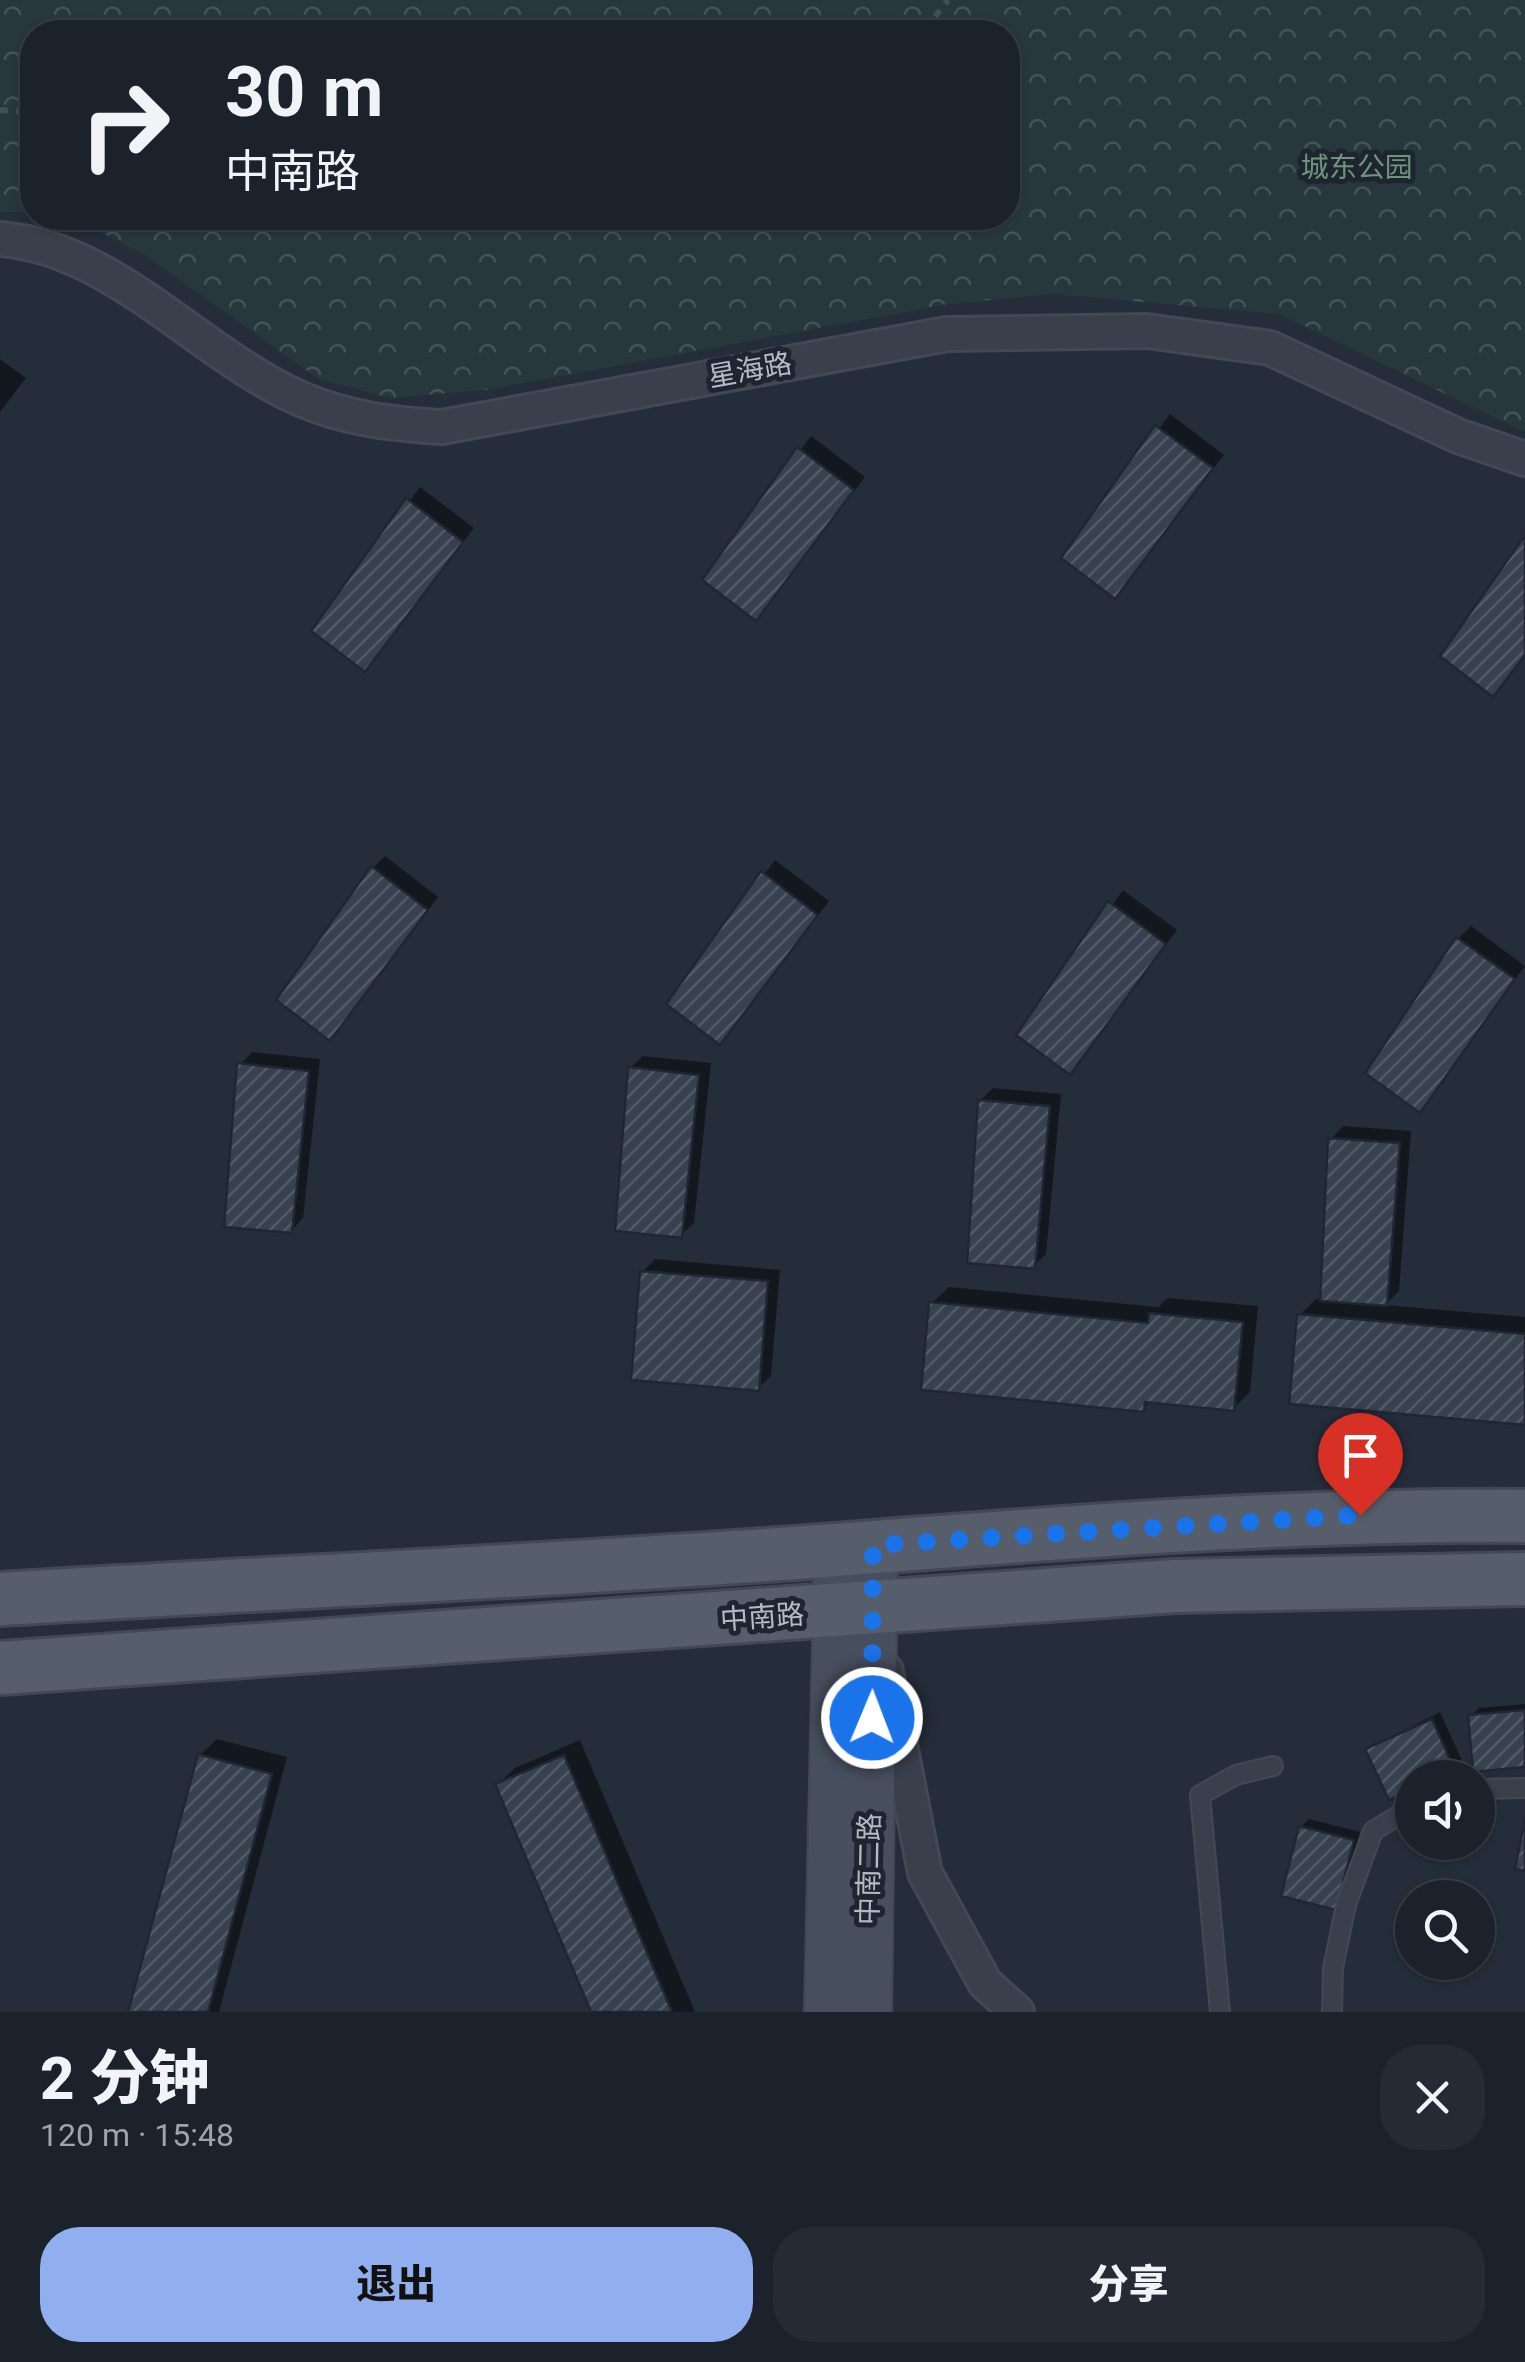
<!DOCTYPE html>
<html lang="zh">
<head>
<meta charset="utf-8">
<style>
	body { margin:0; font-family:Roboto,"Noto Sans SC",sans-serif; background:#252a34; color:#f1f3f6; height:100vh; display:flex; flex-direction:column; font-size:38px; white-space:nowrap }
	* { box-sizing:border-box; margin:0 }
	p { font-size:32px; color:#a0a4a9 }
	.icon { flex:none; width:55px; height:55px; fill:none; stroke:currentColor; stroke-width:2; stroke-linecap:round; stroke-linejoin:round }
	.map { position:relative; height:2012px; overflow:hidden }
	.side { display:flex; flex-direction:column; background:#1c222c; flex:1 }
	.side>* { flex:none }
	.banner { position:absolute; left:20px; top:20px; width:1000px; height:210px; border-radius:40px; box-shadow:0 2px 8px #0004,0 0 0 2px #3a3f48; background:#1c222c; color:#f1f3f6; overflow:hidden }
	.buttons { position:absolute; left:1395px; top:1760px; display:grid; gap:20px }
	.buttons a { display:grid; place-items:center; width:100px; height:100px; border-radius:50%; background:#1c222c; box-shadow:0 2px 8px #0004,0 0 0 2px #3a3f48; font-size:50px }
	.pin { position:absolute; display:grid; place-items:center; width:85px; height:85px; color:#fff; margin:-102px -42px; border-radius:50% 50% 50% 0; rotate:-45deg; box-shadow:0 0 10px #0007 }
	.pin .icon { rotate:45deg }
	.me { position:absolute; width:110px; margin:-55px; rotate:1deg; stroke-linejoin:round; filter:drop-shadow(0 0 8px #0008) }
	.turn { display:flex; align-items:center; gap:35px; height:210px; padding:0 40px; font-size:45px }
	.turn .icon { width:130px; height:130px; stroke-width:2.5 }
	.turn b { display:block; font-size:70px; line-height:85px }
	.round { display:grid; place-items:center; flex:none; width:105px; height:105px; border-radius:40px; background:#252a34 }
	.overview { display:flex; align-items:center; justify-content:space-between; height:170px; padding:0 40px }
	h1 { font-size:60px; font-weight:800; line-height:75px }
	.button { display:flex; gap:20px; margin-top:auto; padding:20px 40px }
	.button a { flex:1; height:115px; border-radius:40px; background:#91afee; color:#111; font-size:40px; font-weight:800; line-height:115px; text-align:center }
	.button a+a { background:#252a34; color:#f1f3f6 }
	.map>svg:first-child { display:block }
	.forest { fill:url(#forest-crowns) }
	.shadow { fill:#0007 }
	.building { fill:url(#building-hatch); stroke:#202632; stroke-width:2.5 }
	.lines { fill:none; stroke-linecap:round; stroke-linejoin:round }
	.lane-casing { stroke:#424854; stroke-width:22 }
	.street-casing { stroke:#424854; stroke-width:38 }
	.secondary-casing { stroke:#424854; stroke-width:52 }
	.primary-casing { stroke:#424854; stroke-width:58 }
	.path { stroke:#405154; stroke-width:6; stroke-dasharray:8 8; stroke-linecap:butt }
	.lane { stroke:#393f4b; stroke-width:18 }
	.street { stroke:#393f4b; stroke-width:32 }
	.secondary { stroke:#474e5d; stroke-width:48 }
	.primary { stroke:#575e6b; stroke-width:52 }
	.route { stroke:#1a73e8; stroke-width:18; stroke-dasharray:0 32.4 }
	.labels { text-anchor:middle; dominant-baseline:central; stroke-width:10; stroke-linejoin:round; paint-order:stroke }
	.park-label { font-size:28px; fill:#6e9579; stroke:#1e2430 }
	.street-label { font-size:28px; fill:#b4bac6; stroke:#1e2430 }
</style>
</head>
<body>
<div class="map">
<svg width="1525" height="2012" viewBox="0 0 1525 2012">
	<defs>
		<pattern id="forest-crowns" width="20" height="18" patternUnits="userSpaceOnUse" patternTransform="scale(2.5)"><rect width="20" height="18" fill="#27383c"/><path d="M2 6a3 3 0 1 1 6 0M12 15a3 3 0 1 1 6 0" fill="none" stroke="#445357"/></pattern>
		<pattern id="building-hatch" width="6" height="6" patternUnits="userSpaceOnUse" patternTransform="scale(2.5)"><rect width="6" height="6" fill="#384150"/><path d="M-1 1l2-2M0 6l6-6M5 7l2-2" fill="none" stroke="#525a68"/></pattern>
	</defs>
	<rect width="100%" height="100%" fill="#252d3a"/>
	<path class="forest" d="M0 0H1525V432L1279 314 1054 294 948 304 485 390 390 398 319 379 145 255 73 218H1008V32H32V212H0Z"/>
	<path class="shadow" d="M0 359 26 378 0 412Z
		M1170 414 1224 455 1114 596 1064 558Z
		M811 436 865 477 756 618 705 579Z
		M420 487 474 528 364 669 314 631Z
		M385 856 438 897 330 1038 373 868Z
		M775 860 829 901 720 1042 669 1004Z
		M1123 890 1177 930 1070 1072 1019 1035Z
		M1471 926 1525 966 1420 1109 1458 939Z
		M252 1052 320 1059 303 1218 291 1231 240 1065Z
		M643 1056 711 1063 694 1223 681 1235 630 1068Z
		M993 1088 1061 1094 1046 1254 1034 1266 980 1101Z
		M1343 1126 1411 1131 1399 1291 1385 1305 1525 1317V1422L1300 1315 1316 1299H1322L1331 1139Z
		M655 1259 780 1270 771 1376 758 1388 642 1272Z
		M949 1287 1158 1307 1168 1298 1258 1306 1250 1392 1233 1409 1152 1400 1143 1409 932 1303Z
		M1525 1704V1764L1471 1716 1479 1708Z
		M1440 1712 1462 1761 1454 1769 1412 1778V1787L1390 1797 1368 1749Z
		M217 1739 287 1757 219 2012H131L200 1755Z
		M580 1740 695 2012H594L498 1784 515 1768Z
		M1309 1819 1360 1832 1343 1900 1335 1908 1301 1827Z"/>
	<path class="building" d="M1155 425 1213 468 1115 599 1061 558Z
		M797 447 854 490 756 621 702 580Z
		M406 498 463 542 365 672 311 631Z
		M1525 535V655L1493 697 1440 656Z
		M371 866 428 910 330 1041 276 1000Z
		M761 871 818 915 720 1045 666 1004Z
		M1108 901 1166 944 1070 1075 1016 1035Z
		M1456 937 1515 979 1420 1113 1365 1073Z
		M237 1063 309 1071 292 1233 224 1227Z
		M628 1067 699 1075 682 1238 615 1231Z
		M978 1100 1050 1106 1035 1269 967 1263Z
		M1328 1138 1400 1143 1387 1306 1320 1301Z
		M640 1271 768 1281 759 1391 631 1380Z
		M929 1302 1148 1323 1149 1313 1243 1322 1234 1411 1145 1402 1144 1412 921 1390Z
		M1297 1314 1525 1334V1425L1289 1404Z
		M1525 1710V1767L1473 1772 1468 1715Z
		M1432 1719 1455 1771 1440 1778H1412V1790L1389 1800 1365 1749Z
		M198 1754 272 1774 208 2012H128Z
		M564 1755 672 2012H591L495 1784Z
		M1525 1818V1871L1515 1869Z
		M1299 1826 1354 1840 1336 1910 1281 1896Z"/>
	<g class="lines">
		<defs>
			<path id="lane" d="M1478 1789 1525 1788
				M1220 2012 1200 1795 1236 1775 1273 1766
				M1332 2012 1333 1968 1346 1905 1373 1831 1412 1807"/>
			<path id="street" d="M0 239C115 248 198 354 301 399 347 419 392 424 442 427L947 334 1147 331 1270 348 1458 436 1525 459
				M886 1671 925 1873 985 1983 1017 2012"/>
			<path id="secondary" d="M829 2012 839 1550
				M867 2012 873 1545"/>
			<path id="primary" d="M0 1599C278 1582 557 1571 835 1550 1066 1532 1294 1514 1525 1516
				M0 1668 1175 1586 1525 1579"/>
		</defs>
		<use href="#lane" class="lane-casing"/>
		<use href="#street" class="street-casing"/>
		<use href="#secondary" class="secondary-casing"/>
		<use href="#primary" class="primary-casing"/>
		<path class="path" d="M891 32 931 22 948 0
			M0 110 32 112"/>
		<use href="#lane" class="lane"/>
		<use href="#street" class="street"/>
		<use href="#secondary" class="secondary"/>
		<use href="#primary" class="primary"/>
	</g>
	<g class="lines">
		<path class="route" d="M872 1718 873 1545 1360 1515"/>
	</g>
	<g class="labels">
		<g class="park-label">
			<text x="1357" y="167">城东公园</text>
		</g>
		<g class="street-label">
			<text transform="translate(750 370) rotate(-10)">星海路</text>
			<text transform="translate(762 1617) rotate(-4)">中南路</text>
			<text transform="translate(869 1869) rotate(-89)">中南二路</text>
		</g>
	</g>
</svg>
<div class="buttons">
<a><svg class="icon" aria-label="sound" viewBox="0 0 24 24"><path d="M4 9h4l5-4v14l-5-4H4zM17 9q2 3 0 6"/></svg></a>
<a><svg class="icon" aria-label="search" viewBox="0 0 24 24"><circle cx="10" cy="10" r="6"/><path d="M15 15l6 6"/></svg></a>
</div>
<div class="pin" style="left:1360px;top:1515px;background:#d93025"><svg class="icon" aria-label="arrive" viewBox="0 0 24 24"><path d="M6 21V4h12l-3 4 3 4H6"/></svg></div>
<svg class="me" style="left:872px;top:1718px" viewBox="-20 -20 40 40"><circle r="17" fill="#1a73e8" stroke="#fff" stroke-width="3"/><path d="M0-11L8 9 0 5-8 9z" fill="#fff"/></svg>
<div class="banner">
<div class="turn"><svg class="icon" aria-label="right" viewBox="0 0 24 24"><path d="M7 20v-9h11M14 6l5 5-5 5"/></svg><div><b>30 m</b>中南路</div></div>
</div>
</div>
<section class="side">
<div class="overview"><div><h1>2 分钟</h1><p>120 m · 15:48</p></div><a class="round"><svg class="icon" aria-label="close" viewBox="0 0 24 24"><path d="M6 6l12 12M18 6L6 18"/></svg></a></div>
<div class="button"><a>退出</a><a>分享</a></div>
</section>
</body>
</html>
